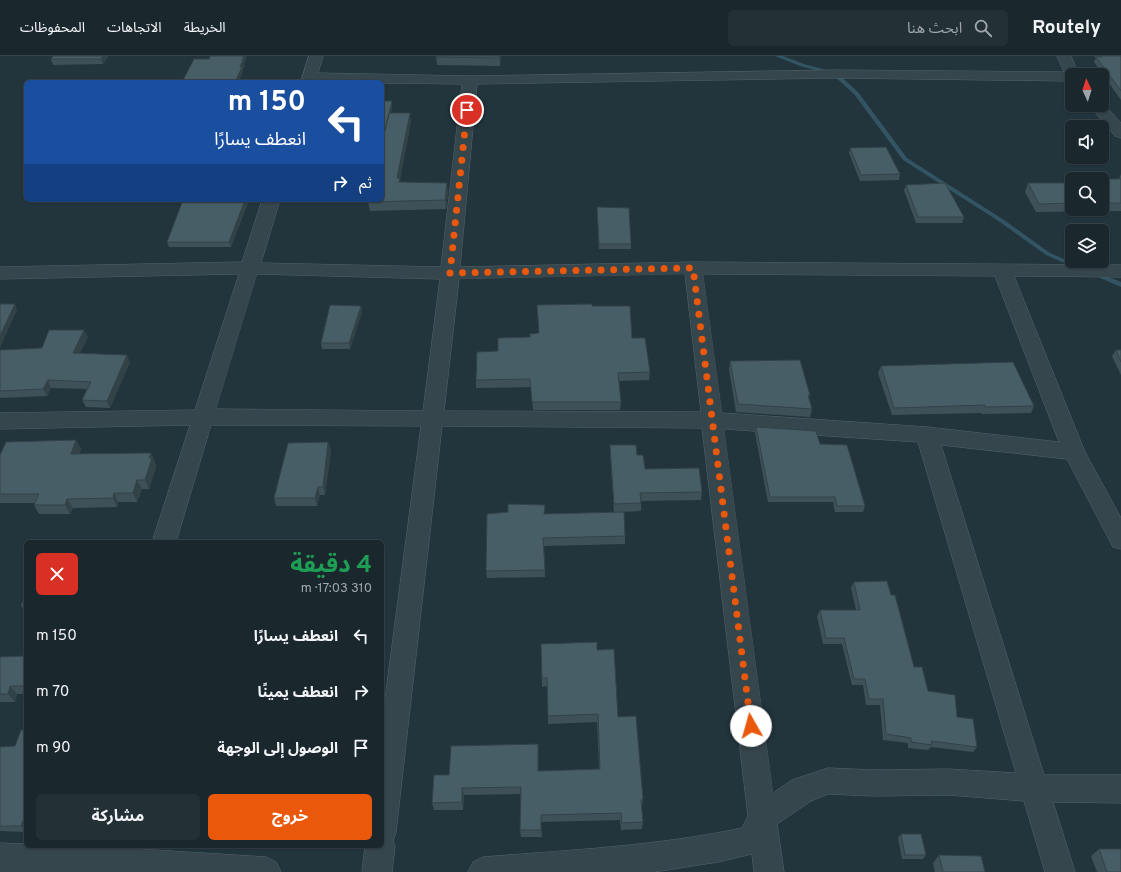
<!DOCTYPE html>
<html lang="ar">
<head>
<meta charset="utf-8">
<style>
	body { margin:0; font-family:Overpass,"Noto Sans Arabic",sans-serif; background:#233036; color:#f1f3f6; direction:rtl; height:100vh; display:flex; flex-direction:column; font-size:15px; white-space:nowrap }
	* { box-sizing:border-box; margin:0 }
	p { font-size:13px; color:#9fa6aa }
	.icon { flex:none; width:22px; height:22px; fill:none; stroke:currentColor; stroke-width:2; stroke-linecap:round; stroke-linejoin:round }
	.map { position:relative; flex:1; overflow:hidden; direction:ltr }
	.side { position:absolute; left:24px; top:484px; width:360px; height:308px; display:flex; flex-direction:column; background:#1a282e; border-radius:6px; box-shadow:0 1px 3px #0004,0 0 0 1px #38444a; direction:rtl }
	.side>* { flex:none }
	.guide { position:absolute; left:24px; top:24px; width:360px; height:122px; border-radius:6px; box-shadow:0 1px 3px #0004,0 0 0 1px #38444a; direction:rtl; background:#1a4fa0; color:#fff; overflow:hidden }
	.needle { width:26px; rotate:356deg }
	.fabs { position:absolute; left:1065px; top:12px; display:grid; gap:8px }
	.fabs a { display:grid; place-items:center; width:44px; height:44px; border-radius:6px; background:#1a282e; box-shadow:0 1px 3px #0004,0 0 0 1px #38444a; font-size:20px }
	.pin { position:absolute; display:grid; place-items:center; width:34px; height:34px; color:#fff; margin:-17px; border:2px solid #fff; border-radius:50%; box-shadow:0 1px 4px #0007 }
	.me { position:absolute; width:44px; margin:-22px; rotate:353deg; stroke-linejoin:round; filter:drop-shadow(0 0 3px #0008) }
	.turn { display:flex; align-items:center; gap:14px; height:84px; padding:0 12px; font-size:18px }
	.turn .icon { width:52px; height:52px; stroke-width:2.5 }
	.turn b { display:block; font-size:28px; line-height:34px }
	.then { display:flex; align-items:center; height:38px; padding:0 12px; background:#0003; gap:8px; font-size:15px }
	.round { display:grid; place-items:center; flex:none; width:42px; height:42px; border-radius:6px; background:#233036 }
	.headline { display:flex; align-items:center; justify-content:space-between; height:68px; padding:0 12px }
	h1 { font-size:24px; font-weight:700; line-height:30px; color:#1e9e55 }
	.primary-button { display:flex; gap:8px; margin-top:auto; padding:8px 12px }
	.primary-button a { flex:1; height:46px; border-radius:6px; background:#ea580c; color:#fff; font-size:16px; font-weight:700; line-height:46px; text-align:center }
	.primary-button a+a { background:#233036; color:#f1f3f6 }
	ul { padding:0; list-style:none }
	li { display:flex; align-items:center; gap:12px; height:56px; padding:0 12px }
	li div { flex:1 }
	li b { display:block; font-size:15px }
	li em { font-style:normal }
	header { display:flex; align-items:center; gap:24px; box-sizing:border-box; height:56px; padding:0 20px; background:#1a282e; border-bottom:1px solid #38444a }
	header strong { font-size:19px }
	nav { display:flex; gap:22px; margin-inline-start:auto; font-size:14px }
	.search { width:280px; height:36px; background:#233036; display:flex; align-items:center; gap:10px; box-sizing:border-box; padding:0 14px; border-radius:6px; color:#9fa6aa; font-size:15px }
	.map>svg:first-child { display:block }
	.lines { fill:none; stroke-linecap:round; stroke-linejoin:round }
	.stream { fill:#335463; fill-rule:evenodd }
	.minor-casing { stroke:#54646b; stroke-width:1 }
	.minor { fill:#36464d; fill-rule:evenodd }
	.wall { fill:#3e5158 }
	.shaded-wall { fill:#324247 }
	.building { fill:#485e66; stroke:#324247 }
	.route { stroke:#ea580c; stroke-width:7; stroke-dasharray:0 12.6 }
</style>
</head>
<body>
<header>
<strong>Routely</strong>
<div class="search"><svg class="icon" aria-label="search" viewBox="0 0 24 24"><circle cx="10" cy="10" r="6"/><path d="M15 15l6 6"/></svg>ابحث هنا</div>
<nav><a>الخريطة</a><a>الاتجاهات</a><a>المحفوظات</a></nav>
</header>
<div class="map">
<svg width="1121" height="816" viewBox="0 0 1121 816">
	<rect width="100%" height="100%" fill="#22353d"/>
	<g class="lines">
		<path class="stream" d="M775 0H783L804 8 837 17 858 36 907 102 1004 164 1050 197 1084 212V214H1080L1046 199 1000 166 903 104 854 38 833 19 800 10Z
			M1093 215 1121 226V231L1091 218 1090 217Z"/>
		<defs>
			<path id="minor" d="M309 0H323L318 17 470 20 835 14 1064 16 1057 0H1071L1079 19H1072V25L835 22 477 28 460 211 693 206 1121 209V221L1014 220 1085 396 1121 462V493L1113 491 1067 403 941 389 1044 719H1121V747L1053 746 1075 816H1045L1024 745 948 739 874 740 828 738 811 745 777 768 784 816H754L752 798 718 806 654 816H468L473 806 483 801C570 794 657 790 742 772L748 760 702 372 442 370 396 776 393 785 395 790 392 816H362L365 790H382V666L421 370 211 369 176 486H152L190 369 0 373V357L195 354 239 218 0 223V211L242 206 262 144H280L261 207 441 211 462 28 301 26ZM257 218 440 223 423 355 216 353ZM685 218 701 356 444 355 459 223ZM703 218 995 220 1059 386 927 371 722 357ZM724 373 918 386 1016 717 948 713 874 714 828 712 792 724 773 737Z
				M1102 46 1121 67V82L1115 80 1089 49H1102Z
				M0 787 26 788V790H92L266 801 276 806 281 816H0Z"/>
		</defs>
		<use href="#minor" class="minor-casing"/>
		<use href="#minor" class="minor"/>
	</g>
	<path class="wall" d="M108 0 103 8 53 9 51 3Z
		M436 0H501L500 10 437 9Z
		M1094 0H1121V44L1094 6 1096 2Z
		M382 45 392 50 391 57 411 66 400 123V126L448 136 446 153 370 155 368 146 383 81H382Z
		M850 92 900 118 899 124 860 125 849 97Z
		M1121 118V155L1036 156 1025 136 1028 127H1066L1068 124H1072V153H1102V123H1119Z
		M906 129 964 161 962 167H916L904 134Z
		M249 144 231 191H169L167 186Z
		M597 151 631 188V193H599Z
		M361 250 362 256 350 293H322L321 287Z
		M592 250 632 282 650 316 649 324 619 325 621 346 620 354H533L531 331 476 332V324L530 281Z
		M88 281 80 297 130 306 110 352 86 351 82 344 87 333 51 332 47 340 0 342V294L42 292Z
		M1116 294H1121V319L1112 300Z
		M730 305 810 339 809 342 812 353 810 361 736 356 729 313Z
		M881 310 1034 350 1031 357 982 358 981 357 892 359 878 317Z
		M756 371 820 388 865 450 863 456H835L833 446H768L755 377Z
		M76 384 81 393 79 398 151 397 155 406V407L156 411 149 433H142L137 446H118L117 451 73 452 70 458H39L34 449 35 447H0V399Z
		M328 386 331 394 325 439H320L317 450H276L274 442Z
		M610 389 637 399 645 413 702 436 701 444 641 445V455L620 456 625 480V488L544 490 545 521 487 522 486 515 545 458 614 456 610 398Z
		M854 526 891 539 914 611 928 635 957 661 977 691 973 696 931 691 928 694 908 692V687L883 684 880 649H866L863 629H852L842 588H823L817 560 820 554H856L851 532Z
		M26 536V555H25L21 550Z
		M541 588 597 594 618 661 643 743 642 751H641L643 766 642 773 621 774 620 764 541 766 542 781H521L520 774 521 738 464 739 463 754H434L432 747 449 719 599 713 597 666 548 668V630L542 631Z
		M26 600V638H17L15 646H0V601Z
		M26 674V776L0 775V691L15 690Z
		M901 778 926 799 923 803H902L898 782Z
		M1099 793 1121 816H1097L1091 800Z
		M939 799 985 816H935L933 807Z"/>
	<path class="shaded-wall" d="M103 0H108L103 8 101 3Z
		M244 0H247L244 8 245 10 243 13V16L238 26H235Z
		M499 0H501L500 10 499 2Z
		M392 45V50L386 81 385 75Z
		M410 57 411 66 400 123 401 132 397 122Z
		M447 127 448 136 446 153 445 144Z
		M245 144H249L231 191 229 186Z
		M15 248 17 254 0 292V280Z
		M361 250 362 256 350 293 349 287Z
		M84 274 88 281 76 304 73 297Z
		M127 299 130 306 110 352 107 345Z
		M48 324 51 332 47 340 43 333Z
		M76 384 81 393 76 407 71 398Z
		M328 386 331 394 325 439 323 431Z
		M151 397 155 406V407L156 411 149 433 145 424 149 402Z
		M137 424 142 433 137 446 133 437Z
		M318 431 320 439 317 450 315 442Z
		M114 437 118 446 117 451 113 442Z
		M67 443 73 452 70 458 65 449Z
		M10 630 17 638 15 646 8 638Z
		M462 732 464 739 463 754 462 746Z
		M26 757V775L21 770Z"/>
	<path class="building" d="M53 0H103L101 3H51Z
		M210 0H244L242 4H243L240 11H242L235 26H182L194 3H209Z
		M436 0H499V2L436 1Z
		M1101 0H1121V35L1096 1H1102Z
		M382 45H392L385 75H382Z
		M389 57H410L397 122H400L399 126 447 127 445 144 368 146 369 144H382V86Z
		M886 91 900 118 861 119 850 92Z
		M1102 123H1121V147H1102Z
		M1068 124H1072V147L1039 148 1028 127H1070Z
		M945 127 964 161H918L906 129Z
		M183 144H245L229 186H167Z
		M597 151 629 152 631 188H599Z
		M0 248H15L0 280Z
		M592 248V250H630L632 282H645L650 316 618 317 621 346H532L530 323 476 324 477 296 498 295V282L530 281V278L539 277 537 249Z
		M330 249 361 250 349 287H321Z
		M49 274H84L73 297 127 299 107 345 82 344 91 326 48 324 43 333 0 335V294L42 292Z
		M1116 294H1121V306Z
		M800 304 810 339H808L812 353 738 348 730 305Z
		M1013 306 1034 350 985 351V349L894 352 881 310Z
		M756 371 816 375 820 388 847 389 865 450H837L835 441H770Z
		M76 384 71 398 151 397 149 402H152L145 424H137L133 437H114L113 442 67 443 65 449H34L39 438H0V399L6 386Z
		M328 386 323 431H318L315 442H274L288 387Z
		M610 389H636L637 399H643L645 413 699 412 702 436 640 437 641 447 614 448Z
		M508 448 545 449 544 458 624 456 625 480 543 482 545 514 486 515 487 458 508 456Z
		M887 525 891 539H895L914 611H922L928 635 955 639 957 661 973 663 977 691 931 685 932 689 911 686V682L886 678 883 643H869L865 623H854L844 582H826L820 554H860L854 526Z
		M26 536V550H21Z
		M597 586V594L614 593 618 661 636 660 643 743 641 744 643 766 622 767 621 757 541 759V774H520L521 731 462 732V746L432 747 434 719H449L451 690 538 688V715L600 713 598 658 548 660 547 622H542L541 588Z
		M26 600V630H10L8 638H0V601Z
		M21 674H26V757L21 770H0V691L15 690Z
		M901 778H921L926 799H905Z
		M1099 793H1121V816H1107Z
		M939 799 981 800 985 816H943Z"/>
	<g class="lines">
		<path class="route" d="M467 54 450 217 693 212 751 670"/>
	</g>
</svg>
<div class="fabs">
<a><svg class="needle" viewBox="-14 -14 28 28"><path d="M0-13l5 13h-10z" fill="#e53935"/><path d="M0 13l5-13h-10z" fill="#9fa6aa"/></svg></a>
<a><svg class="icon" aria-label="sound" viewBox="0 0 24 24"><path d="M4 9h4l5-4v14l-5-4H4zM17 9q2 3 0 6"/></svg></a>
<a><svg class="icon" aria-label="search" viewBox="0 0 24 24"><circle cx="10" cy="10" r="6"/><path d="M15 15l6 6"/></svg></a>
<a><svg class="icon" aria-label="layers" viewBox="0 0 24 24"><path d="M12 4l9 5-9 5-9-5zM3 14l9 5 9-5"/></svg></a>
</div>
<div class="pin" style="left:467px;top:54px;background:#d93025"><svg class="icon" aria-label="arrive" viewBox="0 0 24 24"><path d="M6 21V4h12l-3 4 3 4H6"/></svg></div>
<svg class="me" style="left:751px;top:670px" viewBox="-20 -20 40 40"><circle r="19" fill="#fff"/><path d="M0-13L10 11 0 6-10 11z" fill="#ea580c"/></svg>
<div class="guide">
<div class="turn"><svg class="icon" aria-label="left" viewBox="0 0 24 24"><path d="M17 20v-9H6M10 6l-5 5 5 5"/></svg><div><b>150 m</b>انعطف يسارًا</div></div>
<div class="then">ثم<svg class="icon" aria-label="right" viewBox="0 0 24 24"><path d="M7 20v-9h11M14 6l5 5-5 5"/></svg></div>
</div>
<section class="side">
<div class="headline"><div><h1>4 دقيقة</h1><p>310 m · 17:03</p></div><a class="round" style="background:#d93025;color:#fff"><svg class="icon" aria-label="close" viewBox="0 0 24 24"><path d="M6 6l12 12M18 6L6 18"/></svg></a></div>
<ul>
<li><svg class="icon" aria-label="left" viewBox="0 0 24 24"><path d="M17 20v-9H6M10 6l-5 5 5 5"/></svg><div><b>انعطف يسارًا</b></div><em>150 m</em></li>
<li><svg class="icon" aria-label="right" viewBox="0 0 24 24"><path d="M7 20v-9h11M14 6l5 5-5 5"/></svg><div><b>انعطف يمينًا</b></div><em>70 m</em></li>
<li><svg class="icon" aria-label="arrive" viewBox="0 0 24 24"><path d="M6 21V4h12l-3 4 3 4H6"/></svg><div><b>الوصول إلى الوجهة</b></div><em>90 m</em></li>
</ul>
<div class="primary-button"><a>خروج</a><a>مشاركة</a></div>
</section>
</div>
</body>
</html>
